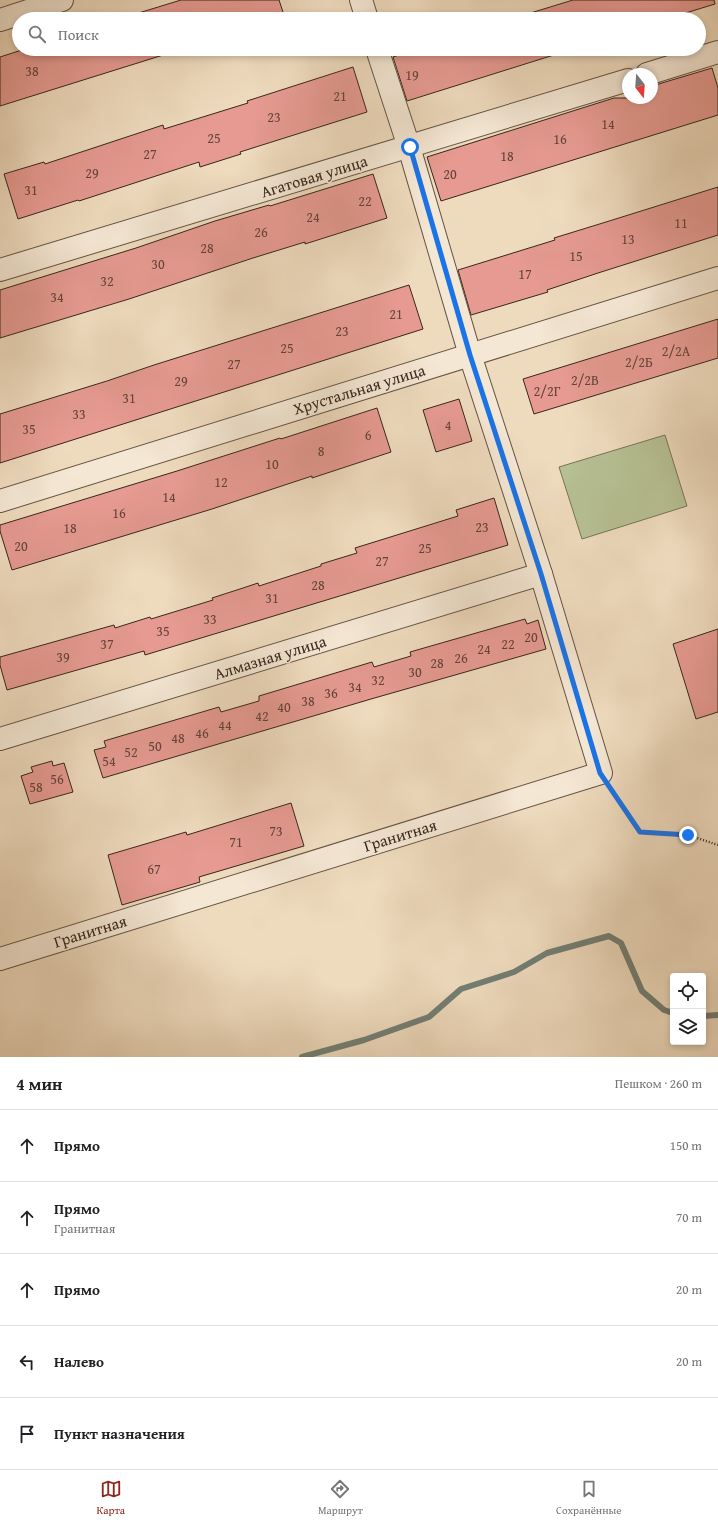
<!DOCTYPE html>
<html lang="ru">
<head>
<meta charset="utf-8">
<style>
	body { margin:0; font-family:"Gentium Book Plus",serif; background:#f2f2f2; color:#202124 }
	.controls { position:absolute; right:12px; bottom:12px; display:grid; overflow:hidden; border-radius:4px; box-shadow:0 2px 6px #0003 }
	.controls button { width:36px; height:36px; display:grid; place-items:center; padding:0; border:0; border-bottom:1px solid #e0e0e0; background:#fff; color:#202124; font:20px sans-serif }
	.compass { position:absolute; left:622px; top:68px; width:36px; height:36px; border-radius:50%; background:#fff; box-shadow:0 2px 6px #0003; rotate:163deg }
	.stop { position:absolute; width:12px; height:12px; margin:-9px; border:3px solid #1a73e8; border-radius:50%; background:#fff }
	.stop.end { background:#1a73e8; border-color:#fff; box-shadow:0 1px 4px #0008 }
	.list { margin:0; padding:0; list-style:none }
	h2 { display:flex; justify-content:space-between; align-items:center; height:52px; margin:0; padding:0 16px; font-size:17px }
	h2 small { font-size:13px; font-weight:400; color:#757577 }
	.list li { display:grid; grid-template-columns:26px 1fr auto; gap:12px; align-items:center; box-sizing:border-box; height:72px; padding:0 16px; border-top:1px solid #e0e0e0 }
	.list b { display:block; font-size:15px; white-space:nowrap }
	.list p { margin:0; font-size:13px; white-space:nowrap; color:#757577 }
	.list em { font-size:13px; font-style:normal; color:#757577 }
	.icon { flex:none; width:22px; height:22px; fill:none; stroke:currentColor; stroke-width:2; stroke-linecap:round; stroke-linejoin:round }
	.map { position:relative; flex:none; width:718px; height:1057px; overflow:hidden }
	.search { position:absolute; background:#fff; box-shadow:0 2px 6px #0003; left:12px; right:12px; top:12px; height:44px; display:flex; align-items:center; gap:10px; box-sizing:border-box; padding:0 14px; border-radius:22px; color:#757577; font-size:15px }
	.sheet { height:412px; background:#fff }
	nav { display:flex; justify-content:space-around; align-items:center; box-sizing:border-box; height:56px; border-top:1px solid #e0e0e0; background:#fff; font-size:11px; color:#757577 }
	nav a { display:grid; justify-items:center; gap:2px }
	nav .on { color:#8f2418 }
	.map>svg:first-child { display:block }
	.green { fill:#b6c093; stroke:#767358 }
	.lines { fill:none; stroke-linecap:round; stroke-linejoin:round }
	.stream { stroke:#727f75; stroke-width:6 }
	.building { fill:#e69a91; stroke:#37261d }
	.minor-casing { stroke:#655345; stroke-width:24 }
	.path { stroke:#37261d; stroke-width:2.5; stroke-dasharray:1 2; stroke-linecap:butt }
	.minor { stroke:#f4e7d4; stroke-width:22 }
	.route { stroke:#1a73e8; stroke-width:5 }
	.labels { text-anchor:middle; stroke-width:3; stroke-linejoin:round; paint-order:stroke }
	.number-label { font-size:14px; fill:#63433a }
	.street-label { font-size:16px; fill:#37261d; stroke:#f4e7d4 }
</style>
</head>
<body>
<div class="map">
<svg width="718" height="1057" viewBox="0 0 718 1057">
	<rect width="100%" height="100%" fill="#eedabd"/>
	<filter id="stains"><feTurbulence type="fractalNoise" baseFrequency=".005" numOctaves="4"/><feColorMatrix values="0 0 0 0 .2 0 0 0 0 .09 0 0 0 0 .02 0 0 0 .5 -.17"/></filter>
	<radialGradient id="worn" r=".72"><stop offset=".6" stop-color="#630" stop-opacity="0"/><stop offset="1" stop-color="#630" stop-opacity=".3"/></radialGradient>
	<path class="green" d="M665 435 687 506 582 539 559 467Z"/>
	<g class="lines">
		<g class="stream">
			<path d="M703 1016 718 1015"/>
			<path d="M302 1057 364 1040 429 1017 461 989 514 972 547 953 609 936 621 943 642 991 664 1010 673 1013"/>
		</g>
	</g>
	<g class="building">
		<path d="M181 0H279L284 15 270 19H119Z"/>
		<path d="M573 0H714L715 4 666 19H511Z"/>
		<path d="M25 49H176V51L0 106V57Z"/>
		<path d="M416 49H573L407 101 393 57Z"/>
		<path d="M353 67 367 112 240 152 241 154 200 167 199 162 79 201 78 200 18 219 4 174 44 162 45 164 163 125 164 129 248 103 247 101Z"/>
		<path d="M712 68 718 88V115L441 201 427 157 614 98H652V86Z"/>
		<path d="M373 174 387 218 305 244V242L253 258 129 299 0 338V290L136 248 215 221 269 205 270 206Z"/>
		<path d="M718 187V235L598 273 547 290 548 292 471 315 458 270 555 240 554 238 606 222Z"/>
		<path d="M409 285 423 329 0 463V414L107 381 154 365Z"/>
		<path d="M718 319V358L534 414 523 379Z"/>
		<path d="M459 399 472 441 436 452 423 410Z"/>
		<path d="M377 408 391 452 312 478V476L212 509 12 570 0 531V525L177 471 280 438 281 439Z"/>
		<path d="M494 498 508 545 145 655 144 651 7 690 0 665V657L114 625 115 628 150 617 151 619 213 600 212 598 243 588 258 583 259 586 321 566V564L357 553 355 548 458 516 456 510Z"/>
		<path d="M525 619 527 624 538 620 546 649 371 699 103 778 94 750 106 747 104 741 219 707 221 712 259 701V696L372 662 374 667 411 656 410 652Z"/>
		<path d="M718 629V712L696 719 673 644Z"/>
		<path d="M52 761 53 766 64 763 73 792 30 804 21 776 33 772 31 767Z"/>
		<path d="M291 803 304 846 199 877 200 882 122 905 108 855 186 832 187 835Z"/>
	</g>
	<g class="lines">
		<g class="minor-casing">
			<g id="minor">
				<path d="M361 0 367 19"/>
				<path d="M0 20 62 0"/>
				<path d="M647 74 718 52"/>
				<path d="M0 270 628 80"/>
				<path d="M0 501 718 278"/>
				<path d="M0 739 541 574"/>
				<path d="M0 959 601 773 541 574 470 355 409 147 377 49"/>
			</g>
		</g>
		<path class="path" d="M612 791 639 832 688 835 718 845"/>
		<use href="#minor" class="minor"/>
	</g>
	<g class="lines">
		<path class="route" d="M410 147 470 355 541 574 600 773 640 832 688 835"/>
	</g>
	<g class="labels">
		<g class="number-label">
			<text x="32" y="76">38</text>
			<text x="412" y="80">19</text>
			<text x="340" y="101">21</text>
			<text x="274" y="122">23</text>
			<text x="608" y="129">14</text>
			<text x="214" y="143">25</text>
			<text x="560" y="144">16</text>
			<text x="150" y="159">27</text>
			<text x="507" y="161">18</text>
			<text x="92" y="178">29</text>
			<text x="450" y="179">20</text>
			<text x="31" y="195">31</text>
			<text x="365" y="206">22</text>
			<text x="313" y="222">24</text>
			<text x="681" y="228">11</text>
			<text x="261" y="237">26</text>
			<text x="628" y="244">13</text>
			<text x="207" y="253">28</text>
			<text x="576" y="261">15</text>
			<text x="158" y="269">30</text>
			<text x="525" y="279">17</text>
			<text x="107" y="286">32</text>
			<text x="57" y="302">34</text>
			<text x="396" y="319">21</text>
			<text x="342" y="336">23</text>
			<text x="287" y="353">25</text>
			<text x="676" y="356">2/2А</text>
			<text x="639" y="367">2/2Б</text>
			<text x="234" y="369">27</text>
			<text x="585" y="385">2/2В</text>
			<text x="181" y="386">29</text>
			<text x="547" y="396">2/2Г</text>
			<text x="129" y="403">31</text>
			<text x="79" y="419">33</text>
			<text x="448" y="430">4</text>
			<text x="29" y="434">35</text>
			<text x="368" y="440">6</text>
			<text x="321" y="456">8</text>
			<text x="272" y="469">10</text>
			<text x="221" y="487">12</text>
			<text x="169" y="502">14</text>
			<text x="119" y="518">16</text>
			<text x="482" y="532">23</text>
			<text x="70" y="533">18</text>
			<text x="21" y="551">20</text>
			<text x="425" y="553">25</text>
			<text x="382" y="566">27</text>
			<text x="318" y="590">28</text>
			<text x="272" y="603">31</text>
			<text x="210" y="624">33</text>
			<text x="163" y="636">35</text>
			<text x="531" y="642">20</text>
			<text x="107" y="649">37</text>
			<text x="508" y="649">22</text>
			<text x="484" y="654">24</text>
			<text x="63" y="662">39</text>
			<text x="461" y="663">26</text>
			<text x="437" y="668">28</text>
			<text x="415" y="677">30</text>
			<text x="378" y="685">32</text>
			<text x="355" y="692">34</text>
			<text x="331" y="698">36</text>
			<text x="308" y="706">38</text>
			<text x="284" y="712">40</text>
			<text x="262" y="721">42</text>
			<text x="225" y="730">44</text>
			<text x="202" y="738">46</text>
			<text x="178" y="743">48</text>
			<text x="155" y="751">50</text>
			<text x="131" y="757">52</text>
			<text x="109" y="766">54</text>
			<text x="57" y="784">56</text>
			<text x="36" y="792">58</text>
			<text x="276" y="836">73</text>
			<text x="236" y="847">71</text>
			<text x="154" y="874">67</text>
		</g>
		<g class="street-label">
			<text transform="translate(314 176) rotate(-17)" y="6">Агатовая улица</text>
			<text transform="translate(359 389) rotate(-17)" y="6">Хрустальная улица</text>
			<text transform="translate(270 657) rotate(-17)" y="6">Алмазная улица</text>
			<text transform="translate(400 835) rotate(-17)" y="6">Гранитная</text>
			<text transform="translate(90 931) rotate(-17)" y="6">Гранитная</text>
		</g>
	</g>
	<rect width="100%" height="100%" filter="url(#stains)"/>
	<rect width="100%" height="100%" fill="url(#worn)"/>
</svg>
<div class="controls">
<button><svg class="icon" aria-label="locate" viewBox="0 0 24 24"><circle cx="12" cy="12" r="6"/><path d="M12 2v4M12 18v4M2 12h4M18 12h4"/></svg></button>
<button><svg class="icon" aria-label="layers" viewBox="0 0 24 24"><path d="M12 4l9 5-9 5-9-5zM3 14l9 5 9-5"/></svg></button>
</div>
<svg class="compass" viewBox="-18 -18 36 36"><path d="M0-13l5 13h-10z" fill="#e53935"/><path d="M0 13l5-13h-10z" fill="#757577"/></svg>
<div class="stop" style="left:410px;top:147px"></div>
<div class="stop end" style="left:688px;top:835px"></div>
<div class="search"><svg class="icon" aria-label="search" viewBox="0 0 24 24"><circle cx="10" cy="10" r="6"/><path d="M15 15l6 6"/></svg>Поиск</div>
</div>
<section class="sheet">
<h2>4 мин<small>Пешком · 260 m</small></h2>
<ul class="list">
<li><svg class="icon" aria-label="ahead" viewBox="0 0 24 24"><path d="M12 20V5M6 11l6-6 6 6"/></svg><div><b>Прямо</b></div><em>150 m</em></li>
<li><svg class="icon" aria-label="ahead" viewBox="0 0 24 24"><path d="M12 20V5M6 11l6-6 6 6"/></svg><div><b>Прямо</b><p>Гранитная</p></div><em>70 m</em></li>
<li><svg class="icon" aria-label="ahead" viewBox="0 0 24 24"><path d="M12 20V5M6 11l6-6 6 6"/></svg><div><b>Прямо</b></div><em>20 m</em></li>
<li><svg class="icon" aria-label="left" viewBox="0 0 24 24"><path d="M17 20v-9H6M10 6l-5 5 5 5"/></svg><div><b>Налево</b></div><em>20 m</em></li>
<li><svg class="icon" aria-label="arrive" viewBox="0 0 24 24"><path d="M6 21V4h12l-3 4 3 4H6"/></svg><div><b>Пункт назначения</b></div></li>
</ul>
</section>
<nav>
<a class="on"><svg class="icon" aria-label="map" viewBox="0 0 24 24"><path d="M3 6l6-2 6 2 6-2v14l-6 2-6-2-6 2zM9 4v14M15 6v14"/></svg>Карта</a>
<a><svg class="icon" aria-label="directions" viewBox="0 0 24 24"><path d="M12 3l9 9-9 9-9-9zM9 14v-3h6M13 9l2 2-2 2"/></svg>Маршрут</a>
<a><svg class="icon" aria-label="saved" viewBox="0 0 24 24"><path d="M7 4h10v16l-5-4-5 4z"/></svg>Сохранённые</a>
</nav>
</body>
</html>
